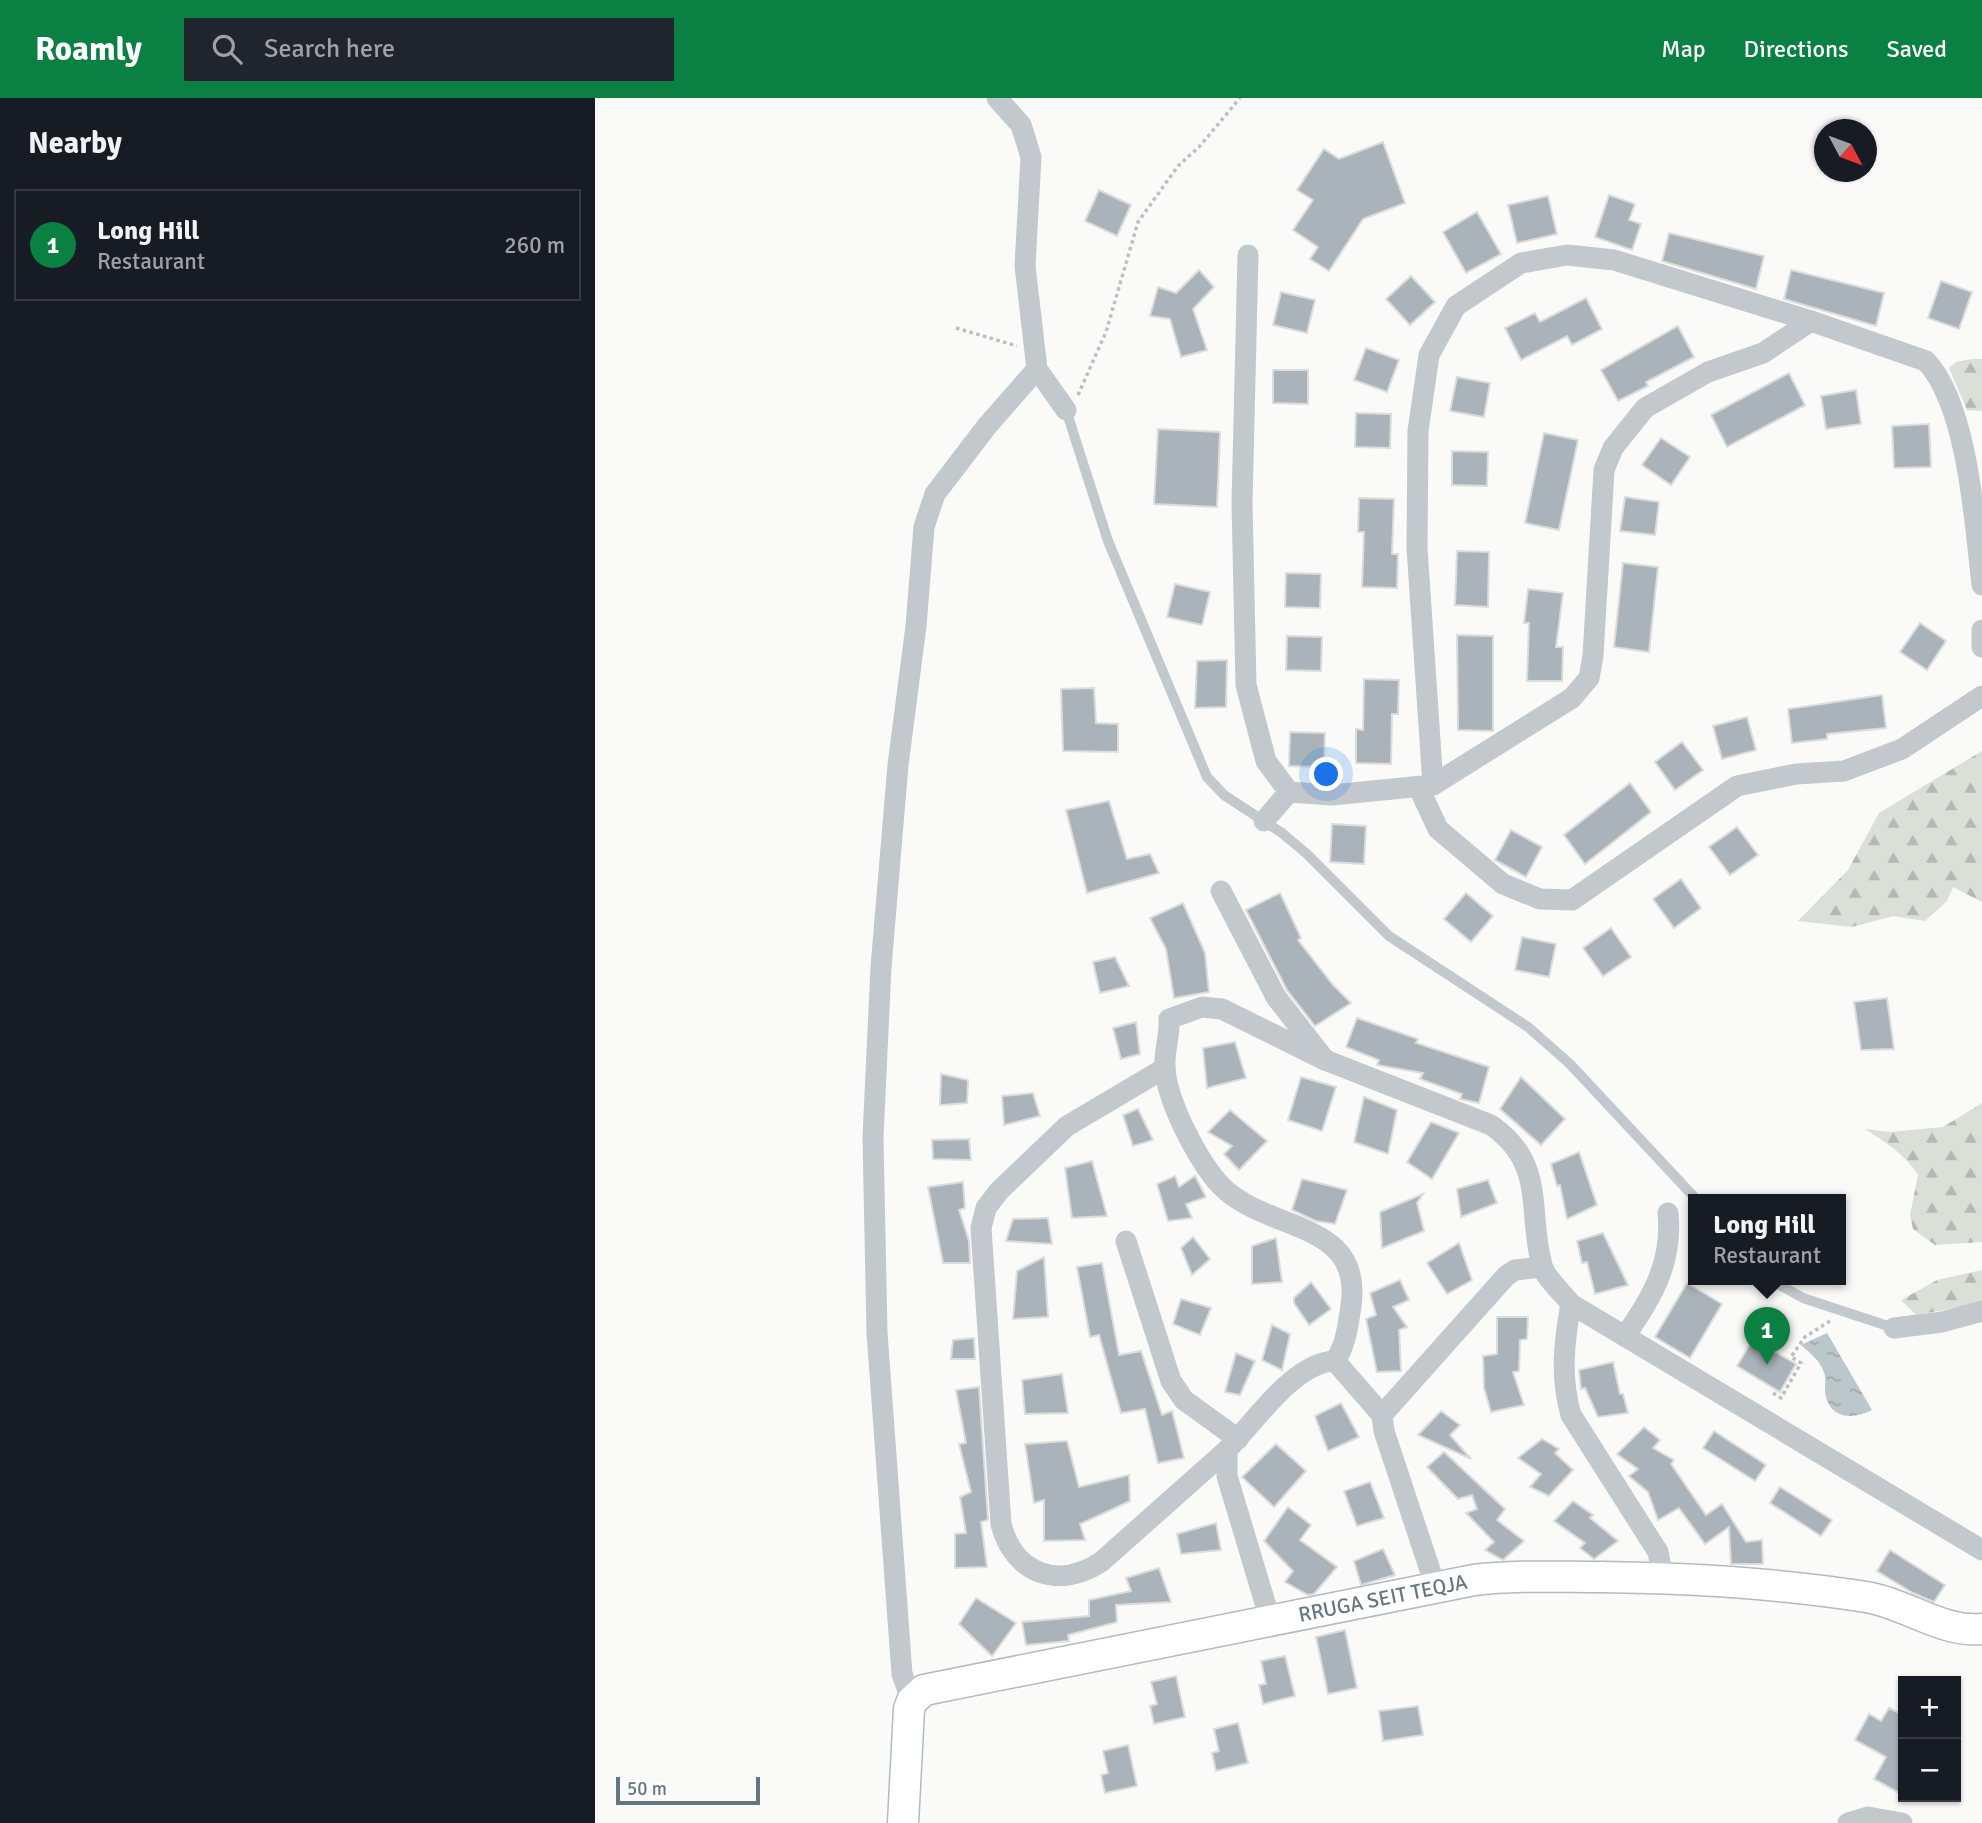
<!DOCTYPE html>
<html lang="en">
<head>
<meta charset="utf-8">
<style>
	body { margin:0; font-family:Signika,sans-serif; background:#20242c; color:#f1f3f6 }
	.controls { position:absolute; right:21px; bottom:21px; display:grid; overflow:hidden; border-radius:0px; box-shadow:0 2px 5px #0004 }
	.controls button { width:63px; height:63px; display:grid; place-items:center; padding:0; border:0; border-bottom:2px solid #363941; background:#171b24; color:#f1f3f6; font:35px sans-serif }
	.compass { position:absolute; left:1219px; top:21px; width:63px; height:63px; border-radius:50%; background:#171b24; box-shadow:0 2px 5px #0004; rotate:131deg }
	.scale { position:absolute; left:21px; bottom:18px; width:144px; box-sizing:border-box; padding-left:7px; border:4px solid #657683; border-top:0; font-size:19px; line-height:24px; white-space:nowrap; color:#657683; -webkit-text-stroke:5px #fff; paint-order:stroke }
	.you { position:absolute; left:732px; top:677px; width:24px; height:24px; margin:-18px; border:5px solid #fff; border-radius:50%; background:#1a73e8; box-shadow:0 0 0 10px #1a73e833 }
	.badge { display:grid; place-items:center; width:46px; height:46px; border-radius:50%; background:#0b8043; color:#fff; font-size:23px; font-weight:700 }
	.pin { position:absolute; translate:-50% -58px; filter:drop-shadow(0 2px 4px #0008) }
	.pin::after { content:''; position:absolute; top:37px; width:24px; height:21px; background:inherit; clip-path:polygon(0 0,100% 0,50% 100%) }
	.popup { position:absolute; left:1093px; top:1096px; width:158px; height:91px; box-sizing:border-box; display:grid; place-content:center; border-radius:0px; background:#171b24; filter:drop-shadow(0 2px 5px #0005); font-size:23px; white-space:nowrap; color:#9ea1a6 }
	.popup b { font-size:26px; color:#f1f3f6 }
	.popup::after { content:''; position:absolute; left:50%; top:100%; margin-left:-14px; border:14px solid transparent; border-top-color:#171b24 }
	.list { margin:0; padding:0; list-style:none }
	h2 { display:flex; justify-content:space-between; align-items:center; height:91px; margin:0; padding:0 28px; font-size:30px }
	h2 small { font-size:23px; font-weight:400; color:#9ea1a6 }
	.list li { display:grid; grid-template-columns:46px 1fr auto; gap:21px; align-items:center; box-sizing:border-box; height:112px; margin:0 14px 14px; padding:0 14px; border:2px solid #363941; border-radius:0px }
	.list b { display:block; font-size:26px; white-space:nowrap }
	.list p { margin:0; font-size:23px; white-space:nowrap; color:#9ea1a6 }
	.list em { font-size:23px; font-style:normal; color:#9ea1a6 }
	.icon { flex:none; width:38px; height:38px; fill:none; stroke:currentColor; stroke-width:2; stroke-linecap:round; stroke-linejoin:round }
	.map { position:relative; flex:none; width:1387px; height:1725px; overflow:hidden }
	header { display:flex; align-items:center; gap:42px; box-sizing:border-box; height:98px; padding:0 35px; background:#0b8043; color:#fff }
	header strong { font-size:33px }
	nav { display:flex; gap:38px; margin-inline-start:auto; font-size:24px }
	.search { width:490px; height:63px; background:#20242c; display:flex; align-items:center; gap:18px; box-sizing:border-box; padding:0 24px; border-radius:0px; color:#9ea1a6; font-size:26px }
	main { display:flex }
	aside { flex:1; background:#171b24 }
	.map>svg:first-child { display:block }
	.forest { fill:url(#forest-firs) }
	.water { fill:url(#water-ripples) }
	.building { fill:#aab3b9; stroke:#dcdcda; stroke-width:2 }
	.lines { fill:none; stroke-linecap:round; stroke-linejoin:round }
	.secondary-casing { stroke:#b3babf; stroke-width:33 }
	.path { stroke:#bbbfc2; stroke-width:3.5; stroke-dasharray:3.5 3.5; stroke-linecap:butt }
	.service { stroke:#c3c8cc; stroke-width:10 }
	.minor { stroke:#c3c8cc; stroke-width:21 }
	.secondary { stroke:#fff; stroke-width:30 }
	.labels { text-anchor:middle; stroke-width:7; stroke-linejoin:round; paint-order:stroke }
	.street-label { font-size:21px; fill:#657683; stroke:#fff }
</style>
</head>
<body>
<header>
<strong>Roamly</strong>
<div class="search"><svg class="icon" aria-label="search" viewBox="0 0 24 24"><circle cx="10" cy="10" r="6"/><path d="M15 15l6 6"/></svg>Search here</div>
<nav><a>Map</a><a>Directions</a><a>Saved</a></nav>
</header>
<main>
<aside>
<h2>Nearby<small></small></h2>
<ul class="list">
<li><span class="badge">1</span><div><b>Long Hill</b><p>Restaurant</p></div><em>260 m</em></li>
</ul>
</aside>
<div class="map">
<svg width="1387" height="1725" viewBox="0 0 1387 1725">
	<defs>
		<pattern id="forest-firs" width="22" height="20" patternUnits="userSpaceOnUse" patternTransform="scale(1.75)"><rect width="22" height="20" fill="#dadfd7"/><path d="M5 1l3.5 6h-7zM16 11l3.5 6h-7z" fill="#b4b9b4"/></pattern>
		<pattern id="water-ripples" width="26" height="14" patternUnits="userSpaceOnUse" patternTransform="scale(1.75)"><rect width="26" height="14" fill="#bbc7cb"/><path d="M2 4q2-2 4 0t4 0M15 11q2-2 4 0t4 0" fill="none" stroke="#9ca6aa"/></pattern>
	</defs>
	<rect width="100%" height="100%" fill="#fafaf8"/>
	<g class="forest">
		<path d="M1377 261H1387V313L1372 312 1354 270 1361 264Z"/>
		<path d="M1387 653V804L1358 789 1352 803 1330 823 1298 818 1257 829 1203 823 1253 772 1284 715Z"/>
		<path d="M1387 1005V1144L1340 1147 1318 1131 1315 1117 1323 1077C1310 1056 1290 1044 1270 1031L1295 1034 1348 1029Z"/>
		<path d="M1387 1172V1205L1321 1217 1306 1202 1342 1182Z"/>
	</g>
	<path class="water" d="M1232 1235 1277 1312C1260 1321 1237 1322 1231 1299 1228 1290 1233 1281 1228 1272 1224 1262 1214 1254 1206 1247Z"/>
	<g class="building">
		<path d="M788 44 810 105 768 121 734 173 715 161 723 149 698 132 718 102 702 92 729 51 744 61Z"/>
		<path d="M504 92 536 107 522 138 490 123Z"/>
		<path d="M1014 97 1040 106 1034 122 1046 126 1037 152 1000 139Z"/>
		<path d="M953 98 962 136 922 145 913 107Z"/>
		<path d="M882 114 906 156 871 175 848 134Z"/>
		<path d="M1074 135 1169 158 1161 191 1067 163Z"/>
		<path d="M604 172 619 189 598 211 612 252 586 259 575 221 555 218 563 189 581 195Z"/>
		<path d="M1196 172 1289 195 1281 228 1189 201Z"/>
		<path d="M816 178 840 204 815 227 791 201Z"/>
		<path d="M1346 183 1377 194 1364 231 1333 220Z"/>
		<path d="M686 194 720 202 712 235 678 227Z"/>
		<path d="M991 200 1007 231 977 247 972 238 926 262 910 230 940 215 945 224Z"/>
		<path d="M1083 228 1099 259 1051 284 1053 288 1023 303 1006 272Z"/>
		<path d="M771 250 804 262 792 294 759 282Z"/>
		<path d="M678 272H713V306L678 305Z"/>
		<path d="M1194 275 1210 307 1132 349 1116 317Z"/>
		<path d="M862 279 895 285 889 319 855 313Z"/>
		<path d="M1261 292 1266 326 1231 331 1226 298Z"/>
		<path d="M761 315 796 316 795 350 760 349Z"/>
		<path d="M1334 326 1336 369 1299 370 1297 328Z"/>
		<path d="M563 331 625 334 622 409 559 406Z"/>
		<path d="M949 335 983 342 964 432 930 425Z"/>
		<path d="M1066 340 1095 359 1076 387 1047 367Z"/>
		<path d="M857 353 893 354 892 388 857 387Z"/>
		<path d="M1030 399 1064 404 1060 437 1025 433Z"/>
		<path d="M764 400 799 401 797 456H803L802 490 767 489 769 434H763Z"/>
		<path d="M862 453 894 454 893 509 860 507Z"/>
		<path d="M1028 465 1063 469 1054 554 1019 549Z"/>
		<path d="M691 475 726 476 725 510 690 509Z"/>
		<path d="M580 486 615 494 607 527 572 519Z"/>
		<path d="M933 491 968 495 961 549H968L967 583H932L934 525H929Z"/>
		<path d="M1325 525 1351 543 1332 572 1305 554Z"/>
		<path d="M862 537 898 538V633L863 632Z"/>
		<path d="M692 538 727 539 726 573 691 572Z"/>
		<path d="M632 562 631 609 600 610 602 563Z"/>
		<path d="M769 581 804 582 803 616H797L796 666 761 665V631L768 632Z"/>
		<path d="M499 590 501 625 523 626V654L468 653 466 591Z"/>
		<path d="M1287 597 1291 630 1232 636V641L1197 645 1193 611Z"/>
		<path d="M1152 619 1161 652 1127 661 1118 628Z"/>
		<path d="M695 634 730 635 729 669 694 668Z"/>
		<path d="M1087 644 1108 672 1080 692 1060 664Z"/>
		<path d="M1035 685 1056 714 990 766 969 737Z"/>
		<path d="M514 703 532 761 555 756 564 775 492 795 471 712Z"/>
		<path d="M737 726 771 728 769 766 735 764Z"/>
		<path d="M1142 729 1163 757 1135 777 1114 749Z"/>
		<path d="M916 732 947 749 931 779 900 762Z"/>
		<path d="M1086 781 1106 810 1079 830 1058 801Z"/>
		<path d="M685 795 706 840 703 842 738 887 756 905 720 928 692 892 651 812Z"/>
		<path d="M871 795 898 818 876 844 849 821Z"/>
		<path d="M588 805 610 855 614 894 579 900 571 851 555 820Z"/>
		<path d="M1016 830 1036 859 1008 878 988 850Z"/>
		<path d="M927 839 961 846 954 879 920 872Z"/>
		<path d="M520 859 534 888 505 895 498 864Z"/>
		<path d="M1292 900 1299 951 1266 952 1259 904Z"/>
		<path d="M762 920 823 941 821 945 894 969 884 1005 865 1001 867 996 825 981 828 975 782 967 784 962 751 949Z"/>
		<path d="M541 924 545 956 526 961 518 930Z"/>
		<path d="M640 944 651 980 612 990 608 950Z"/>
		<path d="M346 976 373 982 372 1005 345 1007Z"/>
		<path d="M706 979 741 989 727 1033 693 1022Z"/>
		<path d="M926 979 970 1021 946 1047 905 1011Z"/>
		<path d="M438 995 445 1018 409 1027 407 998Z"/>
		<path d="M769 999 802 1012 793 1056 759 1044Z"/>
		<path d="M543 1011 558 1042 538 1048 528 1017Z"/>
		<path d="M635 1012 672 1043 644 1072 629 1056 637 1048 613 1034Z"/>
		<path d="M836 1024 864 1035 837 1081 812 1064Z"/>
		<path d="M374 1041 376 1062 338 1061 337 1042Z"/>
		<path d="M984 1054 1002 1107 972 1121 965 1087 962 1088 956 1066Z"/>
		<path d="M497 1063 512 1118 477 1120 470 1070Z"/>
		<path d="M580 1078 584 1089 600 1078 611 1099 591 1106 597 1120 573 1123 562 1086Z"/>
		<path d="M707 1081 752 1092 740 1126 721 1123 697 1112Z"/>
		<path d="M893 1082 902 1105 866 1119 862 1091Z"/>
		<path d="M368 1084 370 1110 364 1112 374 1143 375 1165H348L333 1089Z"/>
		<path d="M828 1096 822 1105 829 1133 787 1150 785 1114Z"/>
		<path d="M453 1120 457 1146 411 1143 418 1121Z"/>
		<path d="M1008 1135 1033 1187 1000 1196 992 1164 987 1165 982 1143Z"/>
		<path d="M598 1139 615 1161 597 1177 586 1150Z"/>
		<path d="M681 1140 687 1184 657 1186V1148Z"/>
		<path d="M864 1145 877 1182 852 1196 832 1165Z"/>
		<path d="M449 1159 453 1219 418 1221 422 1173Z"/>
		<path d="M507 1165 524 1257 546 1253 567 1317 577 1313 589 1360 563 1365 550 1311 526 1315 504 1237 495 1239 482 1169Z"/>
		<path d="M805 1182 814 1202 798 1209 812 1229 804 1232 806 1273 782 1274 771 1221 781 1217 775 1195Z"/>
		<path d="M716 1184 736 1211 714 1227 699 1205V1200Z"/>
		<path d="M1092 1185 1127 1206 1095 1260 1060 1239Z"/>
		<path d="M586 1201 616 1210 605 1237 578 1226Z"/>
		<path d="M902 1219H933L932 1241 925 1242 924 1273 918 1274 929 1307 896 1314 889 1290 888 1258 902 1256Z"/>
		<path d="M677 1227 695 1236 687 1272 667 1262Z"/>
		<path d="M379 1240 380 1261H356L358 1242Z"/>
		<path d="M1158 1241 1201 1266 1185 1294 1142 1268Z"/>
		<path d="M641 1255 660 1263 645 1297 630 1294Z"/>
		<path d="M1018 1264 1025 1296H1028L1033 1315 1003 1319 990 1290 986 1291 984 1272Z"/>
		<path d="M467 1276 473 1315 430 1316 427 1282Z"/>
		<path d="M384 1289 393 1422 386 1424 392 1469 360 1470V1436L371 1435 365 1399 376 1394 364 1346 371 1345 361 1292Z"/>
		<path d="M746 1305 764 1339 733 1353 720 1318Z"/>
		<path d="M846 1313 865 1327 855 1337 876 1361 823 1337Z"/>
		<path d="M1049 1329 1065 1342 1058 1350 1079 1362 1076 1366 1111 1417 1127 1406 1151 1444 1167 1442 1168 1466H1136L1134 1429 1110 1446 1084 1410 1063 1422 1053 1394 1034 1378 1043 1371 1022 1356Z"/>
		<path d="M1119 1333 1171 1367 1160 1383 1108 1350Z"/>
		<path d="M947 1341 964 1351 960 1355 978 1372 954 1398 935 1389 946 1376 923 1360Z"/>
		<path d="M472 1343 484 1389 534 1377 535 1403 485 1426 490 1442 449 1443V1402L439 1405 430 1346Z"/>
		<path d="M681 1346 711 1373 679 1409 647 1379Z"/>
		<path d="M849 1354 910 1411 902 1422 929 1443 908 1462 890 1452 899 1444 871 1415 882 1411 877 1397 863 1401 832 1369Z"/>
		<path d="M775 1384 789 1420 762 1428 749 1393Z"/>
		<path d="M1185 1389 1237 1422 1226 1438 1175 1405Z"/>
		<path d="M978 1403 998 1417 995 1420 1023 1443 999 1461 985 1450 990 1445 959 1423Z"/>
		<path d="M693 1409 716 1427 705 1442 742 1469 719 1496 713 1497 690 1484 698 1473 669 1443Z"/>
		<path d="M621 1425 626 1452 586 1456 582 1436Z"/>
		<path d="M788 1451 800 1477 766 1487 759 1463Z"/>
		<path d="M1295 1452 1350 1487 1339 1504 1318 1495 1282 1473Z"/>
		<path d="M564 1470 576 1504 521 1507 522 1524 473 1537 474 1543 431 1547 427 1524 494 1518V1502L536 1493 531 1480Z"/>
		<path d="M381 1500 421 1525 397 1558 364 1526Z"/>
		<path d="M750 1532 762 1590 733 1596 721 1539Z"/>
		<path d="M690 1558 700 1598 668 1606 664 1587 671 1586 666 1563Z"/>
		<path d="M581 1578 590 1619 559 1626 555 1608 562 1606 556 1584Z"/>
		<path d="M823 1608 828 1637 788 1643 784 1613Z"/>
		<path d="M1294 1610 1308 1617V1697L1279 1681 1291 1659 1260 1642 1274 1616 1286 1623Z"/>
		<path d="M643 1625 653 1665 621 1673 617 1655 624 1653 619 1631Z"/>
		<path d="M533 1647 542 1688 510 1695 506 1677 513 1675 508 1653Z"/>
	</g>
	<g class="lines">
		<g class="secondary-casing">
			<g id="secondary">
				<path id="s1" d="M308 1725 314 1611 317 1603 329 1592 879 1482C921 1477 963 1479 1006 1479 1095 1480 1182 1485 1271 1499 1310 1505 1347 1535 1387 1531"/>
			</g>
		</g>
		<g class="path">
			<path d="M361 230 422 248"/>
			<path d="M483 297 511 234 543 124 583 68 604 49 645 0"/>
			<path d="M1178 1295 1186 1300 1206 1265 1196 1259 1210 1239 1235 1223"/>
		</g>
		<g class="service">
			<path d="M471 312 513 443 612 679 629 697 687 735 712 756 794 838 933 929 975 966 1101 1101"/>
			<path d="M1174 1181 1208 1200 1299 1230"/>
		</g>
		<g class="minor">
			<path d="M402 0 426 27 436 59 430 168 442 271 471 312"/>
			<path d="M653 157 647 405 651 587 671 663 694 694"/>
			<path d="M1216 223 1331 263C1373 308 1380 426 1387 487"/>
			<path d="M1387 532V549"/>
			<path d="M824 690 843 731 908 786 945 801 977 802 1142 688 1201 676 1249 673 1307 651 1387 598"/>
			<path d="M669 723 694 694 737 697 838 687 977 600 994 580 998 558 1009 372 1018 350 1050 310 1113 274 1168 255 1216 223 1019 162 972 157 926 165 861 208 834 257 823 333 822 450 838 687"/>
			<path d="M626 793 681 899 730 962"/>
			<path d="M570 970 472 1028 404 1093 391 1110 386 1130 406 1426C419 1476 463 1492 506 1464L632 1352"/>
			<path d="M531 1143 576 1283 589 1302 643 1341"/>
			<path d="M976 1206C969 1244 965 1279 976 1317L1063 1454 1068 1480"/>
			<path d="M1299 1230 1347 1224 1387 1213"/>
			<path d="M1030 1238C1057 1200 1078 1164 1073 1115"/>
			<path d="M787 1317 740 1263C751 1247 753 1227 756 1208 769 1117 664 1137 620 1081 600 1056 571 1001 570 969 569 953 575 938 574 921L607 909 627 911 730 962 896 1027C952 1066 932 1113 947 1167 950 1180 968 1195 976 1206L1387 1452"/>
			<path d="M841 1490 789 1333 787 1317 911 1178 920 1172 947 1169"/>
			<path d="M671 1508 632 1378V1352C660 1324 699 1264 740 1263"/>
			<path d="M317 1603 307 1576 282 1235 278 1039 286 869 303 667 321 528 329 429 340 396 392 328 442 271"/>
			<path d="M1253 1725 1273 1719 1307 1725"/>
		</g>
		<use href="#secondary" class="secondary"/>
	</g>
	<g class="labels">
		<g class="street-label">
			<text dy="7" stroke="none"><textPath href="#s1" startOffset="607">RRUGA SEIT TEQJA</textPath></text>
		</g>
	</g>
</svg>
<div class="controls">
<button>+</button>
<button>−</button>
</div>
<svg class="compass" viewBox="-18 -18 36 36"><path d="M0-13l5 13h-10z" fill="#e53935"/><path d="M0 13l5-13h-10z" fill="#9ea1a6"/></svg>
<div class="scale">50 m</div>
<div class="you"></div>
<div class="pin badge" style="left:1172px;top:1267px">1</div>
<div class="popup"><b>Long Hill</b>Restaurant</div>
</div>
</main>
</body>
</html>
